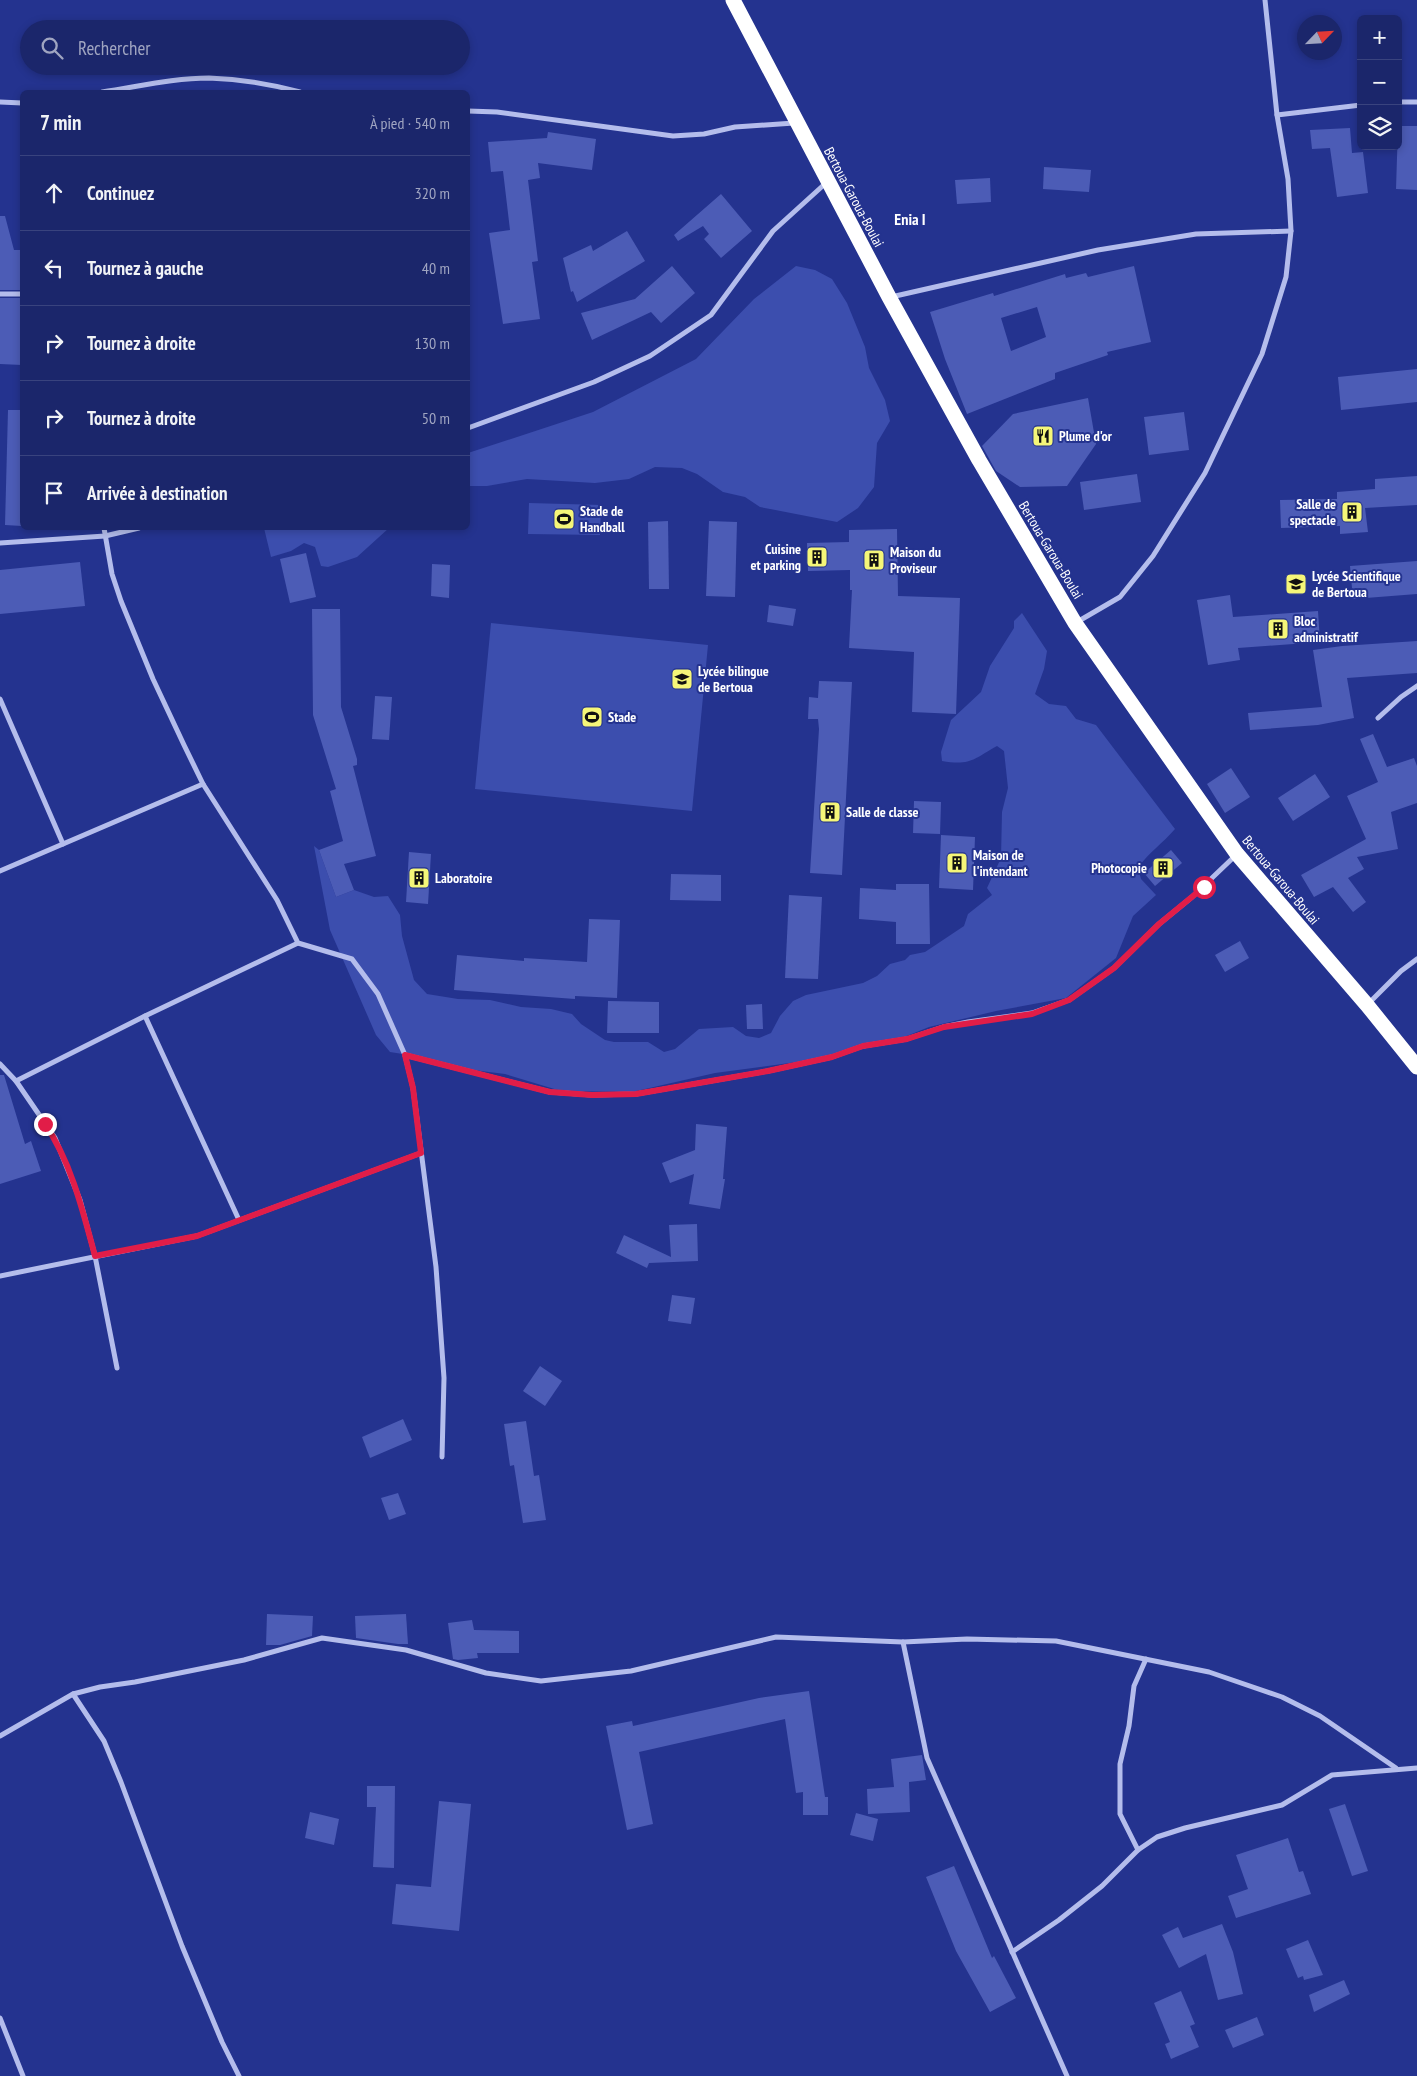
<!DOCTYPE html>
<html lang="fr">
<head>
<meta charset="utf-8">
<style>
	body { margin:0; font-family:"PT Sans Narrow",sans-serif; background:#283273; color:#f1f3f6 }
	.controls { position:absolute; right:15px; top:15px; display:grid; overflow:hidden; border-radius:8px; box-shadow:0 2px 8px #0003 }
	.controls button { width:45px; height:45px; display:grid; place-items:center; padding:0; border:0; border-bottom:1px solid #39437e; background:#1b266b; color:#f1f3f6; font:25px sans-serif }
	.compass { position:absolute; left:1297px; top:15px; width:45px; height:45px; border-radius:50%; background:#1b266b; box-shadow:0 2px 8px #0003; rotate:65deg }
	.stop { position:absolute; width:15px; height:15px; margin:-11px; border:4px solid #e11d48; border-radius:50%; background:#fff }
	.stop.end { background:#e11d48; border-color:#fff; box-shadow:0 1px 5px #0008 }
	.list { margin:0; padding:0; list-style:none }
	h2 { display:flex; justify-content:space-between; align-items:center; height:65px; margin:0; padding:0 20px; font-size:21px }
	h2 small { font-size:16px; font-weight:400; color:#a0a5c1 }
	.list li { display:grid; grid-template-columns:32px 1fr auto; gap:15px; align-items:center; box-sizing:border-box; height:75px; padding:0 20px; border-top:1px solid #39437e }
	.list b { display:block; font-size:19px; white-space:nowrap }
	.list em { font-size:16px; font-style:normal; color:#a0a5c1 }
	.icon { flex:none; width:28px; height:28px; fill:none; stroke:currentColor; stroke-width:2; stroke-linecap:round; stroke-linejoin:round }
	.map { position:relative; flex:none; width:1417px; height:2076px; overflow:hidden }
	.search { position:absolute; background:#1b266b; box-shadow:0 2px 8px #0003; left:20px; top:20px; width:450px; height:55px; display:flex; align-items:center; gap:12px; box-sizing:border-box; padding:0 18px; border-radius:28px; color:#a0a5c1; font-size:19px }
	.panel { position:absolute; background:#1b266b; box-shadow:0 2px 8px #0003; left:20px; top:90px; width:450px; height:440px; border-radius:8px }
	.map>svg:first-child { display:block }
	.green { fill:#3c4eae }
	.building { fill:#4c5cb6; fill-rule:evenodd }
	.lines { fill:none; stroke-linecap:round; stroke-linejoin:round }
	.street { stroke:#b4bdec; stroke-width:5 }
	.highway { stroke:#fff; stroke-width:15 }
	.route { stroke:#e11d48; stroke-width:6 }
	.labels { text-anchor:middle; stroke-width:4; stroke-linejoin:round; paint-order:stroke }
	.street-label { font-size:14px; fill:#fff; stroke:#24338f }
	.poi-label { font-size:14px; font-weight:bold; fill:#fff; stroke:#24338f; text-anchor:start }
	.quarter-label { font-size:16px; font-weight:bold; fill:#fff; stroke:#24338f }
</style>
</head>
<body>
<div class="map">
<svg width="1417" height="2076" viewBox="0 0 1417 2076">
	<rect width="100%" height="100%" fill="#24338f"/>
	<g class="green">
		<path d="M796 266 815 270 832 279 847 303 865 347 869 368 885 400 890 421 877 443 874 487 858 508 837 522 760 507 745 497 723 492 697 474 682 468 655 467 629 479 595 483 527 479 487 486H468V453L593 412 696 359 754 299Z"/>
		<path d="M529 503 601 505 600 535 528 534Z"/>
		<path d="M264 528H389L357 557 328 567 321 566 315 547 304 543 291 551 271 557Z"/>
		<path d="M1022 613 1047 651 1044 669 1035 694 1049 704 1066 706 1076 719 1096 725 1175 829C1163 843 1148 853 1138 868L1141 879 1156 895 1133 916 1116 958 1066 998 996 1011 929 1027 887 1044 804 1061 715 1073 632 1092 561 1091 505 1074 449 1067 428 1058 390 1052 376 1035 330 930 314 846 319 850 336 897 354 890 374 897 388 896 400 915 402 936 414 980 427 994 458 999 490 1000 521 1007 551 1009 572 1014 581 1024 605 1040 614 1042H648L664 1052 675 1049 699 1029 733 1027 746 1036 759 1038 771 1033 780 1016 793 1001 806 995 863 983 877 976 890 964 905 960 910 955 925 952 964 926 968 914 992 895 987 888 1001 858 1002 812 1008 788 1004 751 997 746C974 759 970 766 942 761L941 752 951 720 981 692 990 666 1014 628V621Z"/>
		<path d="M491 623 708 645 692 811 475 789Z"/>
	</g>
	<g class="building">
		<path d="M1398 126H1417V190L1396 189Z"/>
		<path d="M1350 128 1352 153 1363 152 1368 193 1337 197 1330 148 1312 149 1310 130Z"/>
		<path d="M548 132 596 139 592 170 538 163 540 178 528 180 538 261 532 262 540 319 503 324 489 233 510 230 503 171 491 172 488 142 547 138Z"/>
		<path d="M1044 167 1091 170 1089 192 1043 189Z"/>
		<path d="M990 178 991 202 957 204 955 180Z"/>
		<path d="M721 194 752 231 721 258 704 239 709 234 703 226 678 241 674 235Z"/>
		<path d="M0 216H5L14 250H22V290H0Z"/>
		<path d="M627 231 645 261 577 302 573 291 571 292 563 258 591 245 593 251Z"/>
		<path d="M672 266 695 293 661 323 651 312 592 340 581 313 635 299Z"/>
		<path d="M1134 266 1151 342 1107 352 1108 355 1055 373V379L967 414 945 359 930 312 993 293 994 296 1065 274 1066 278 1086 273 1088 277ZM1037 307 1046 337 1011 351 1001 318Z"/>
		<path d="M0 298H22V365L0 364Z"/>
		<path d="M1417 369V402L1341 410 1338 377Z"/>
		<path d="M1088 398 1096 444 1067 486 1020 487 996 471 982 446 1013 414Z"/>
		<path d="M8 410H22V526L5 525Z"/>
		<path d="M1184 412 1189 450 1149 455 1144 417Z"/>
		<path d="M1137 474 1141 502 1084 510 1080 482Z"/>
		<path d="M1417 476V505L1365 508 1368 532 1340 534V526L1281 528 1280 500 1337 499V492L1375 489V479Z"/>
		<path d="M668 521 669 589H649L648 522Z"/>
		<path d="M709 521 737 522 735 597 706 596Z"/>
		<path d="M897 529 898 596 960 598 956 714 912 712 914 652 849 648 852 590H850V570L808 571 807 543 849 542V530Z"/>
		<path d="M306 553 316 597 290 603 280 559Z"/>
		<path d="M1417 561V594L1353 599 1350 566Z"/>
		<path d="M80 562 85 606 0 614V570Z"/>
		<path d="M432 564 450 565 449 598 431 596Z"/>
		<path d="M1230 595 1233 617 1318 611 1320 642 1238 648 1240 660 1208 665 1197 600Z"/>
		<path d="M769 605 796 609 793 626 767 622Z"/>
		<path d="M312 609H340L341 707 357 759V765L353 766 376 856 344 864 354 890 336 897 319 850 343 841 330 791 336 789 313 715Z"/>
		<path d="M1417 641V673L1347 678 1354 718 1318 725 1250 730 1248 713 1322 707 1313 650 1342 646Z"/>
		<path d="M819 681 852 682 842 875 810 873 819 729 818 719H808L809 697 818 698Z"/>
		<path d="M375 696 392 697 389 740 372 739Z"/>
		<path d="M1373 734 1387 767 1414 758 1417 766V803L1391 812 1398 849 1357 857 1364 869 1348 878 1366 902 1353 912 1333 887 1314 897 1301 875 1366 839 1347 796 1378 782 1360 739Z"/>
		<path d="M1231 768 1250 797 1225 813 1207 784Z"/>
		<path d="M1315 774 1330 797 1293 821 1278 798Z"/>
		<path d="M914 801 941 802 940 834 913 833Z"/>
		<path d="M941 835 975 837 973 890 939 888Z"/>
		<path d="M1171 850 1182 863 1155 886 1144 873Z"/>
		<path d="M409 852 431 854 428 904 406 902Z"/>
		<path d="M671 874 721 875V901L670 900Z"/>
		<path d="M896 884H929L930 944H896V922L859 919 860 888 896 890Z"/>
		<path d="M789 895 822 897 818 979 785 978Z"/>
		<path d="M589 919 620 920 617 998 575 996V999L454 990 457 955 524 961V958L587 962Z"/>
		<path d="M1240 941 1249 958 1225 972 1215 955Z"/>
		<path d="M608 1001 659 1002V1033H607Z"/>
		<path d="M762 1004 763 1029H747L746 1005Z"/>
		<path d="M0 1075H4L25 1144 31 1141 41 1171 0 1184Z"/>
		<path d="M696 1124 727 1127 723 1179H725L720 1209 689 1204 694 1174 670 1183 662 1163 695 1150Z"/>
		<path d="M697 1224 698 1261 649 1263 647 1268 616 1253 624 1235 671 1257 669 1225Z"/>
		<path d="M672 1295 695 1298 691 1324 668 1321Z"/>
		<path d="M540 1366 562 1381 545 1406 523 1391Z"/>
		<path d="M403 1419 412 1440 370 1458 362 1437Z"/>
		<path d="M526 1421 534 1476 539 1475 546 1520 523 1523 514 1465 510 1466 504 1424Z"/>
		<path d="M398 1493 406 1514 389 1520 381 1498Z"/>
		<path d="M267 1614 313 1616 312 1636 280 1645H266Z"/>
		<path d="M406 1614 408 1644H398L356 1638 355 1616Z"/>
		<path d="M472 1620 474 1630 519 1631V1653H477L478 1658 458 1660 453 1659 448 1623Z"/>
		<path d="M809 1691 825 1797H828V1815H803V1792L796 1793 785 1719 639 1752 653 1824 627 1830 606 1726 632 1721 633 1726 759 1698Z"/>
		<path d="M922 1755 926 1780 909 1782 910 1812 868 1814 867 1789 894 1787 891 1759Z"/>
		<path d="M367 1786H395L394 1868 373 1867 376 1807H367Z"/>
		<path d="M439 1801 471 1804 459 1931 392 1924 396 1884 431 1887Z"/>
		<path d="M1345 1804 1368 1871 1352 1876 1329 1809Z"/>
		<path d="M310 1812 339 1819 334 1845 305 1838Z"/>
		<path d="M856 1813 878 1819 873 1841 850 1835Z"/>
		<path d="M1288 1838 1299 1872 1303 1871 1311 1894 1236 1918 1228 1896 1248 1889 1236 1855Z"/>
		<path d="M954 1866 992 1958 994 1956 1016 1998 990 2012 956 1951 926 1877Z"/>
		<path d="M1222 1924 1233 1952 1243 1994 1218 2000 1206 1954 1179 1968 1162 1935 1178 1927 1183 1938Z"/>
		<path d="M1308 1940 1323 1975 1304 1980 1303 1976 1298 1978 1286 1949Z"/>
		<path d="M1344 1980 1350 1994 1314 2012 1309 1995Z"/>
		<path d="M1181 1991 1195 2024 1190 2026 1199 2047 1171 2059 1165 2044 1170 2042 1154 2003Z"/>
		<path d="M1257 2017 1264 2035 1233 2048 1225 2030Z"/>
	</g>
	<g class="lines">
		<g class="street">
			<path d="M102 92C137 87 173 78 209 78 239 79 270 84 300 92"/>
			<path d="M0 102 22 103"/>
			<path d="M1398 102H1417"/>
			<path d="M468 111 497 112 673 136 704 134 735 127 794 123"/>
			<path d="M1277 115 1361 105"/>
			<path d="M0 294H22"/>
			<path d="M891 297 1098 250 1196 234 1291 231"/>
			<path d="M468 428 594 382 650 356 711 315 773 231 827 182"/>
			<path d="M104 528 112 574 121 601 153 679 184 745 203 784 277 900 298 943 352 959 378 994 405 1055 413 1088 436 1267 444 1378 442 1457"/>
			<path d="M0 543 105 536 139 528"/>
			<path d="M1077 622 1120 597 1153 556 1205 473 1262 354 1286 277 1291 231 1288 179 1277 115 1265 0"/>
			<path d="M0 699 63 844"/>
			<path d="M1378 718 1401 697 1417 686"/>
			<path d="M0 871 203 784"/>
			<path d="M1369 1003 1401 971 1417 959"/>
			<path d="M145 1016 239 1220"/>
			<path d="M405 1055 550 1092 592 1095 636 1094 768 1071 832 1057 863 1046 907 1039 943 1027 968 1022 1032 1013 1069 1000 1114 968 1159 924 1192 897 1236 855"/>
			<path d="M0 1064 16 1081 55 1138 80 1200 95 1256 117 1368"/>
			<path d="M16 1081 145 1016 298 943"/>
			<path d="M0 1276 197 1236 421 1153"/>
			<path d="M903 1642 927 1758 1067 2076"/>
			<path d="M73 1694 104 1741 121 1782 182 1946 222 2042 239 2076"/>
			<path d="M0 1736 73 1694 100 1687 135 1682 244 1660 322 1638 406 1650 486 1673 541 1681 631 1671 776 1637 903 1642 967 1639 1056 1641 1209 1672 1282 1697 1320 1716 1396 1768"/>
			<path d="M1138 1850 1120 1814V1764L1129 1726 1134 1686 1146 1659"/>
			<path d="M1012 1952 1059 1920 1102 1886 1138 1850 1157 1837 1185 1828 1282 1805 1332 1775 1417 1768"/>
			<path d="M0 2018 23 2076"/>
		</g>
		<path class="highway" d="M733 0 889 297 979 460 1075 623 1237 854 1367 1005 1417 1067"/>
	</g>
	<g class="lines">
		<path class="route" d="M45 1124C71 1162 83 1211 95 1256L197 1236 421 1153 413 1088 405 1055 550 1092 592 1095 636 1094 768 1071 832 1057 863 1046 907 1039 944 1027 1032 1014 1069 1000 1114 968 1159 924 1204 887"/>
	</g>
	<defs>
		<g id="restaurant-square" transform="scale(1.125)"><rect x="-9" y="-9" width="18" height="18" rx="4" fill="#f5f678" stroke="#24338f"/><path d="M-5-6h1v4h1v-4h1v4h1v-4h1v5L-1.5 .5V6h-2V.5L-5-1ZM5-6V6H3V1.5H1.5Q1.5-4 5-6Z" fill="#111"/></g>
		<g id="building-square" transform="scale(1.125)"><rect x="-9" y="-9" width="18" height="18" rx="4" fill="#f5f678" stroke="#24338f"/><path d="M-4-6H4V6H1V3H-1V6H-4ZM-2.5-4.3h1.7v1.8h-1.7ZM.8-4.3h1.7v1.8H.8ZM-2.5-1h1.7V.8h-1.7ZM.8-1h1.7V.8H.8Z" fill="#111"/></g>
		<g id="stadium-square" transform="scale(1.125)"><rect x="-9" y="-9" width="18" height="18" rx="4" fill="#f5f678" stroke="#24338f"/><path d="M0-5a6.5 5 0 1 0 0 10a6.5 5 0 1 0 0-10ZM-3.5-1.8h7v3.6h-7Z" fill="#111"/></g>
		<g id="school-square" transform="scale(1.125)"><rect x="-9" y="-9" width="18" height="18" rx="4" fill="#f5f678" stroke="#24338f"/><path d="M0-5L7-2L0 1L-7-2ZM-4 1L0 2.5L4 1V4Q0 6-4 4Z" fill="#111"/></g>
	</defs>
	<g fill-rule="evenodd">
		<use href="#restaurant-square" x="1043" y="436"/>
		<use href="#building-square" x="1352" y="512"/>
		<use href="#stadium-square" x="564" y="519"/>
		<use href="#building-square" x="817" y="557"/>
		<use href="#building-square" x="874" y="560"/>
		<use href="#school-square" x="1296" y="584"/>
		<use href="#building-square" x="1278" y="629"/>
		<use href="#school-square" x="682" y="679"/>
		<use href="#stadium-square" x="592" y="717"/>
		<use href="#building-square" x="830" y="812"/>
		<use href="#building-square" x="957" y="863"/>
		<use href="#building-square" x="1163" y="868"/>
		<use href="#building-square" x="419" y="878"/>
	</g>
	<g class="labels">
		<g class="street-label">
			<text transform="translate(854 197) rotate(62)" y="5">Bertoua-Garoua-Boulai</text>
			<text transform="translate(1051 550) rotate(59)" y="5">Bertoua-Garoua-Boulai</text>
			<text transform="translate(1281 880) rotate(50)" y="5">Bertoua-Garoua-Boulai</text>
		</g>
		<g class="poi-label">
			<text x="1059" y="441">Plume d'or</text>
			<text x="1336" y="509" text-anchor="end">Salle de<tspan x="1336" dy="16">spectacle</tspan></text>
			<text x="580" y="516">Stade de<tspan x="580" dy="16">Handball</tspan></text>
			<text x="801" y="554" text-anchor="end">Cuisine<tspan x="801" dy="16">et parking</tspan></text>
			<text x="890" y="557">Maison du<tspan x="890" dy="16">Proviseur</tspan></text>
			<text x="1312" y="581">Lycée Scientifique<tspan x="1312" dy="16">de Bertoua</tspan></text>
			<text x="1294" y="626">Bloc<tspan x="1294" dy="16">administratif</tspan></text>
			<text x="698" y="676">Lycée bilingue<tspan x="698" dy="16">de Bertoua</tspan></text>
			<text x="608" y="722">Stade</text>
			<text x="846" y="817">Salle de classe</text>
			<text x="973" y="860">Maison de<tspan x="973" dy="16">l'intendant</tspan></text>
			<text x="1147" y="873" text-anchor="end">Photocopie</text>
			<text x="435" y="883">Laboratoire</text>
		</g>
		<g class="quarter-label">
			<text x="910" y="225">Enia I</text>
		</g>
	</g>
</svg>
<div class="controls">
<button>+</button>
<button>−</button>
<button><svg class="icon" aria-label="layers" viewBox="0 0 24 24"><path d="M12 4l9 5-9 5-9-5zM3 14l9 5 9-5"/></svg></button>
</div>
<svg class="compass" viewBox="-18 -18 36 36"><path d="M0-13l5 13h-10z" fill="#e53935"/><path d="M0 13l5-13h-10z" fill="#a0a5c1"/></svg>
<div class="stop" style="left:1204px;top:887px"></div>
<div class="stop end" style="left:45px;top:1124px"></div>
<div class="search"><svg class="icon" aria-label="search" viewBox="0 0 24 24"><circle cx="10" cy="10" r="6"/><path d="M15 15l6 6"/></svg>Rechercher</div>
<section class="panel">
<h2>7 min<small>À pied · 540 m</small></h2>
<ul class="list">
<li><svg class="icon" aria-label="ahead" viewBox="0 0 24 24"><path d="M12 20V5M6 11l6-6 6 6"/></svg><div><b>Continuez</b></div><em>320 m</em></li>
<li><svg class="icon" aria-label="left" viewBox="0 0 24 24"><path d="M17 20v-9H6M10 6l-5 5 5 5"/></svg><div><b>Tournez à gauche</b></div><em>40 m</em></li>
<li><svg class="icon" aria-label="right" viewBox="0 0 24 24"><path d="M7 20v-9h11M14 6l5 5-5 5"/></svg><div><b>Tournez à droite</b></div><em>130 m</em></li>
<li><svg class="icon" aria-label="right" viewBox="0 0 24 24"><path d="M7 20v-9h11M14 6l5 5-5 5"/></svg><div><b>Tournez à droite</b></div><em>50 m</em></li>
<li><svg class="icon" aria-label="arrive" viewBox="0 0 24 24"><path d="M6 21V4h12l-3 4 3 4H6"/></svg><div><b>Arrivée à destination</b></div></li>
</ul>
</section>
</div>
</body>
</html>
